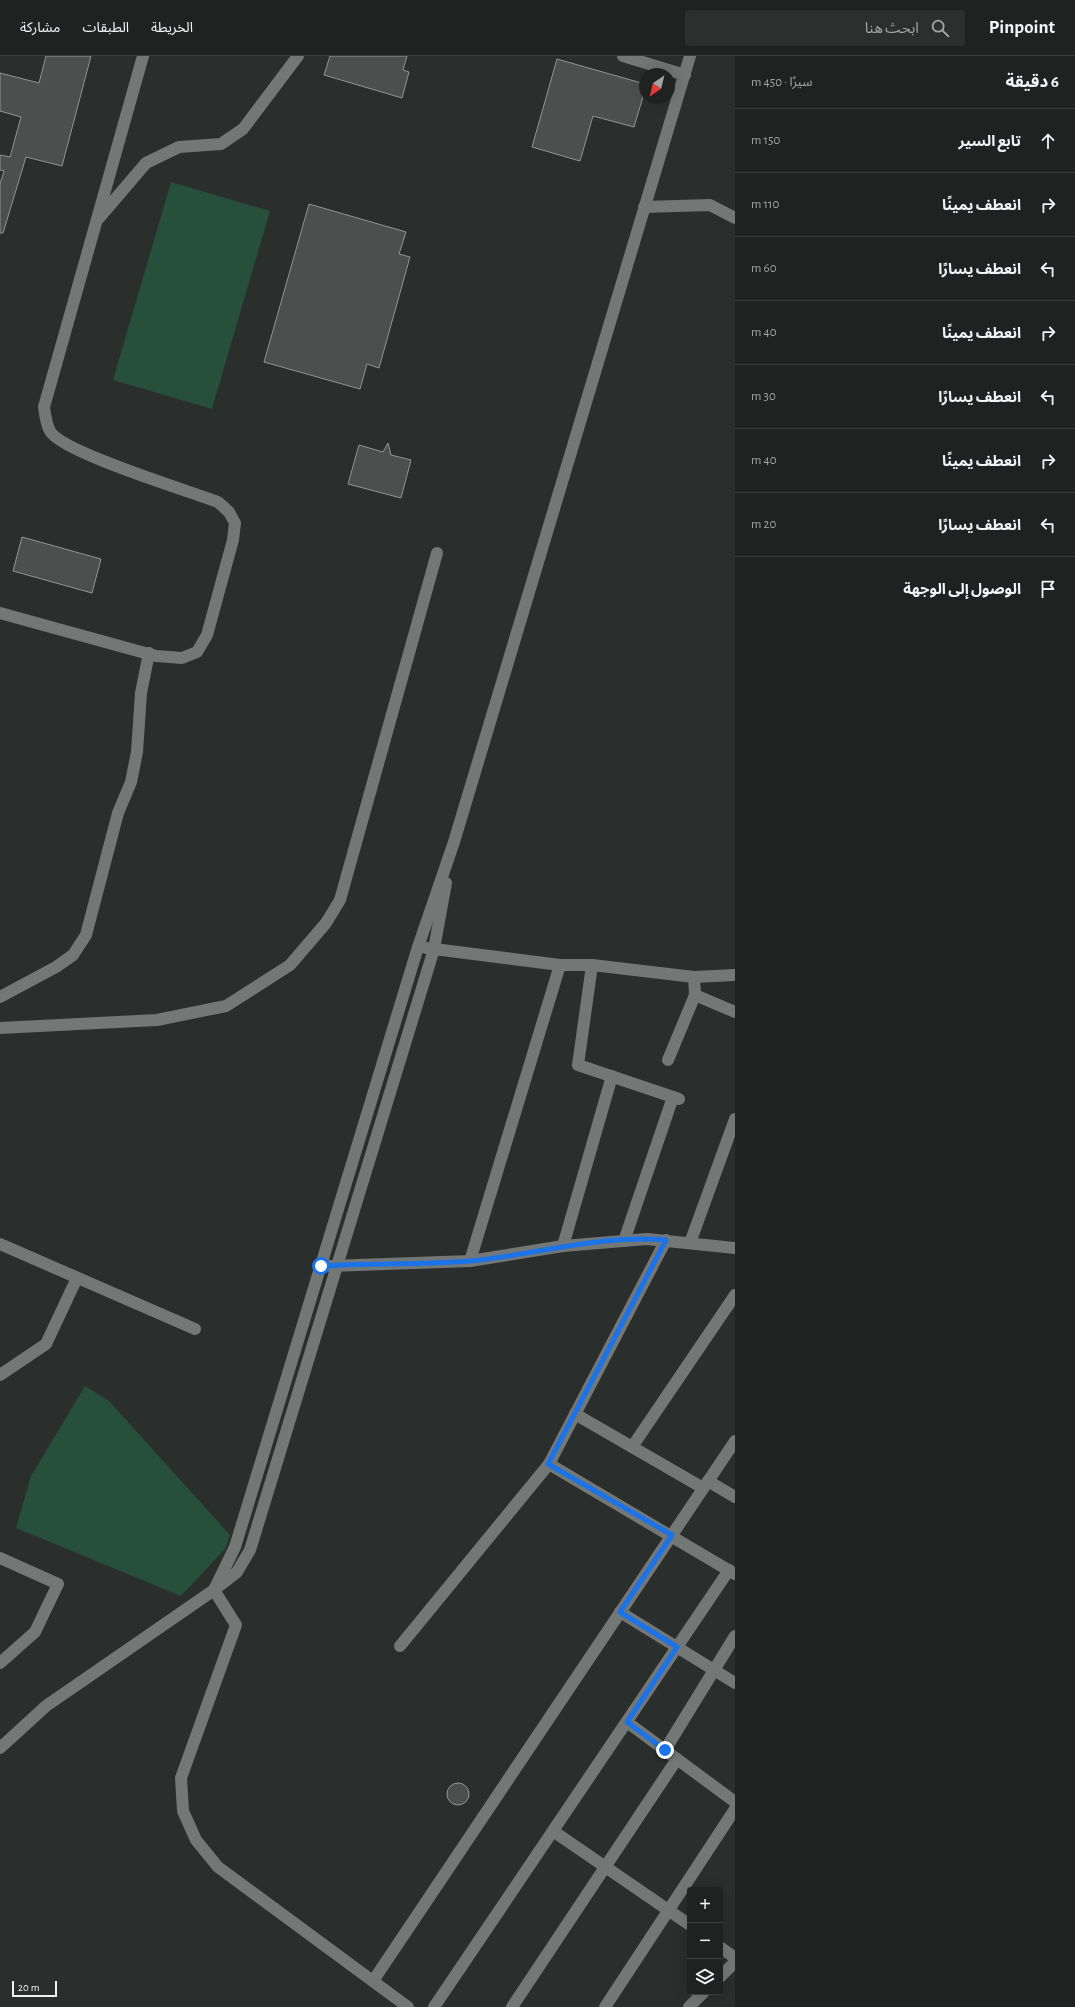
<!DOCTYPE html>
<html lang="ar">
<head>
<meta charset="utf-8">
<style>
	body { margin:0; font-family:"Alegreya Sans","Noto Sans Arabic",sans-serif; background:#2d2f2e; color:#f1f3f6; direction:rtl }
	.controls { position:absolute; right:12px; bottom:12px; display:grid; overflow:hidden; border-radius:4px; box-shadow:0 4px 16px #0002 }
	.controls button { width:36px; height:36px; display:grid; place-items:center; padding:0; border:0; border-bottom:1px solid #3d3f3f; background:#202221; color:#f1f3f6; font:20px sans-serif }
	.compass { position:absolute; left:639px; top:12px; width:36px; height:36px; border-radius:50%; background:#202221; box-shadow:0 4px 16px #0002; rotate:215deg }
	.scale { position:absolute; left:12px; bottom:10px; width:45px; box-sizing:border-box; padding-left:4px; border:2px solid #f0f2f1; border-top:0; font-size:11px; line-height:14px; white-space:nowrap; color:#f0f2f1; -webkit-text-stroke:3px #2a2e2c; paint-order:stroke }
	.stop { position:absolute; width:12px; height:12px; margin:-9px; border:3px solid #1a73e8; border-radius:50%; background:#fff }
	.stop.end { background:#1a73e8; border-color:#fff; box-shadow:0 1px 4px #0008 }
	.list { margin:0; padding:0; list-style:none }
	h2 { display:flex; justify-content:space-between; align-items:center; height:52px; margin:0; padding:0 16px; font-size:17px }
	h2 small { font-size:13px; font-weight:400; color:#a2a4a5 }
	.list li { display:grid; grid-template-columns:26px 1fr auto; gap:12px; align-items:center; box-sizing:border-box; height:64px; padding:0 16px; border-top:1px solid #3d3f3f }
	.list b { display:block; font-size:15px; white-space:nowrap }
	.list em { font-size:13px; font-style:normal; color:#a2a4a5 }
	.icon { flex:none; width:22px; height:22px; fill:none; stroke:currentColor; stroke-width:2; stroke-linecap:round; stroke-linejoin:round }
	.map { position:relative; flex:none; width:735px; height:1951px; overflow:hidden; direction:ltr }
	header { display:flex; align-items:center; gap:24px; box-sizing:border-box; height:56px; padding:0 20px; background:#202221; border-bottom:1px solid #3d3f3f }
	header strong { font-size:19px }
	nav { display:flex; gap:22px; margin-inline-start:auto; font-size:14px }
	.search { width:280px; height:36px; background:#2d2f2e; display:flex; align-items:center; gap:10px; box-sizing:border-box; padding:0 14px; border-radius:4px; color:#a2a4a5; font-size:15px }
	main { display:flex }
	aside { flex:1; background:#202221 }
	.map>svg:first-child { display:block }
	.green { fill:#264f3c }
	.building { fill:#4b4f4d; stroke:#919593 }
	.lines { fill:none; stroke-linecap:round; stroke-linejoin:round }
	.minor { stroke:#737775; stroke-width:12 }
	.route { stroke:#1a73e8; stroke-width:5 }
</style>
</head>
<body>
<header>
<strong>Pinpoint</strong>
<div class="search"><svg class="icon" aria-label="search" viewBox="0 0 24 24"><circle cx="10" cy="10" r="6"/><path d="M15 15l6 6"/></svg>ابحث هنا</div>
<nav><a>الخريطة</a><a>الطبقات</a><a>مشاركة</a></nav>
</header>
<main>
<aside>
<h2>6 دقيقة<small>سيرًا · 450 m</small></h2>
<ul class="list">
<li><svg class="icon" aria-label="ahead" viewBox="0 0 24 24"><path d="M12 20V5M6 11l6-6 6 6"/></svg><div><b>تابع السير</b></div><em>150 m</em></li>
<li><svg class="icon" aria-label="right" viewBox="0 0 24 24"><path d="M7 20v-9h11M14 6l5 5-5 5"/></svg><div><b>انعطف يمينًا</b></div><em>110 m</em></li>
<li><svg class="icon" aria-label="left" viewBox="0 0 24 24"><path d="M17 20v-9H6M10 6l-5 5 5 5"/></svg><div><b>انعطف يسارًا</b></div><em>60 m</em></li>
<li><svg class="icon" aria-label="right" viewBox="0 0 24 24"><path d="M7 20v-9h11M14 6l5 5-5 5"/></svg><div><b>انعطف يمينًا</b></div><em>40 m</em></li>
<li><svg class="icon" aria-label="left" viewBox="0 0 24 24"><path d="M17 20v-9H6M10 6l-5 5 5 5"/></svg><div><b>انعطف يسارًا</b></div><em>30 m</em></li>
<li><svg class="icon" aria-label="right" viewBox="0 0 24 24"><path d="M7 20v-9h11M14 6l5 5-5 5"/></svg><div><b>انعطف يمينًا</b></div><em>40 m</em></li>
<li><svg class="icon" aria-label="left" viewBox="0 0 24 24"><path d="M17 20v-9H6M10 6l-5 5 5 5"/></svg><div><b>انعطف يسارًا</b></div><em>20 m</em></li>
<li><svg class="icon" aria-label="arrive" viewBox="0 0 24 24"><path d="M6 21V4h12l-3 4 3 4H6"/></svg><div><b>الوصول إلى الوجهة</b></div></li>
</ul>
</aside>
<div class="map">
<svg width="735" height="1951" viewBox="0 0 735 1951">
	<rect width="100%" height="100%" fill="#2a2e2c"/>
	<g class="green">
		<path d="M171 126 270 155 212 353 113 324Z"/>
		<path d="M85 1330 109 1345 230 1479 225 1493 181 1540 16 1472 31 1420Z"/>
	</g>
	<g class="building">
		<path d="M46 0H91L62 110 26 101 3 177H0V128L4 115 0 114V99L10 101 21 61 0 55V17L39 27Z"/>
		<path d="M330 0H407L403 14 409 16 402 42 324 19Z"/>
		<path d="M557 3 645 28V34L634 71 593 60 580 105 532 91Z"/>
		<path d="M309 148 406 176 399 198 410 201 379 312 367 308 360 333 264 306Z"/>
		<path d="M388 387 391 399 411 404 401 442 348 428 359 389 383 396Z"/>
		<path d="M22 481 101 503 92 537 13 515Z"/>
		<circle cx="458" cy="1738" r="11"/>
	</g>
	<g class="lines">
		<g class="minor">
			<path d="M623 0 685 19"/>
			<path d="M644 151 710 149 735 162"/>
			<path d="M99 162 146 107 179 91 221 88 243 73 298 0"/>
			<path d="M0 557 156 600 182 602 197 596 207 579 233 484 235 467 229 456 218 446C189 435 61 396 50 375 46 368 45 358 44 351L143 0"/>
			<path d="M426 892 560 909H592L694 921 735 919"/>
			<path d="M592 909 578 1009 679 1043"/>
			<path d="M695 939 735 956"/>
			<path d="M0 941 56 911 73 899 86 879 118 757 131 726 137 696 141 637 149 597"/>
			<path d="M0 972 157 964 226 950 290 909 326 867 340 844 437 497"/>
			<path d="M668 1004 695 939 694 921"/>
			<path d="M624 1185 673 1041"/>
			<path d="M690 1187 735 1063"/>
			<path d="M0 1188 195 1273"/>
			<path d="M563 1190 612 1020"/>
			<path d="M470 1205 560 909"/>
			<path d="M330 1210 470 1205 563 1190 647 1183 735 1192"/>
			<path d="M0 1319 46 1288 77 1222"/>
			<path d="M575 1358 703 1432"/>
			<path d="M632 1391 735 1239"/>
			<path d="M549 1408 735 1518"/>
			<path d="M708 1425 735 1441"/>
			<path d="M0 1502 58 1528 35 1576 0 1607"/>
			<path d="M214 1534 235 1491 418 891 454 786 690 0"/>
			<path d="M214 1534 236 1569 181 1722 183 1755 196 1784 218 1811 408 1951"/>
			<path d="M620 1556 735 1627"/>
			<path d="M400 1590 549 1408 666 1184"/>
			<path d="M627 1666 735 1746"/>
			<path d="M0 1692 46 1650 214 1534 237 1516 250 1494 434 893 446 827"/>
			<path d="M665 1694 735 1580"/>
			<path d="M553 1775 690 1869"/>
			<path d="M720 1891 735 1902"/>
			<path d="M720 1921 735 1906"/>
			<path d="M373 1925 735 1385"/>
			<path d="M434 1951 729 1514"/>
			<path d="M512 1951 677 1703"/>
			<path d="M605 1951 735 1753"/>
			<path d="M689 1951 704 1936"/>
		</g>
	</g>
	<g class="lines">
		<path class="route" d="M321 1210C370 1207 420 1209 470 1205 535 1199 600 1178 666 1184L548 1408 672 1479 620 1556 677 1591 627 1666 665 1694"/>
	</g>
</svg>
<div class="controls">
<button>+</button>
<button>−</button>
<button><svg class="icon" aria-label="layers" viewBox="0 0 24 24"><path d="M12 4l9 5-9 5-9-5zM3 14l9 5 9-5"/></svg></button>
</div>
<svg class="compass" viewBox="-18 -18 36 36"><path d="M0-13l5 13h-10z" fill="#e53935"/><path d="M0 13l5-13h-10z" fill="#a2a4a5"/></svg>
<div class="scale">20 m</div>
<div class="stop" style="left:321px;top:1210px"></div>
<div class="stop end" style="left:665px;top:1694px"></div>
</div>
</main>
</body>
</html>
